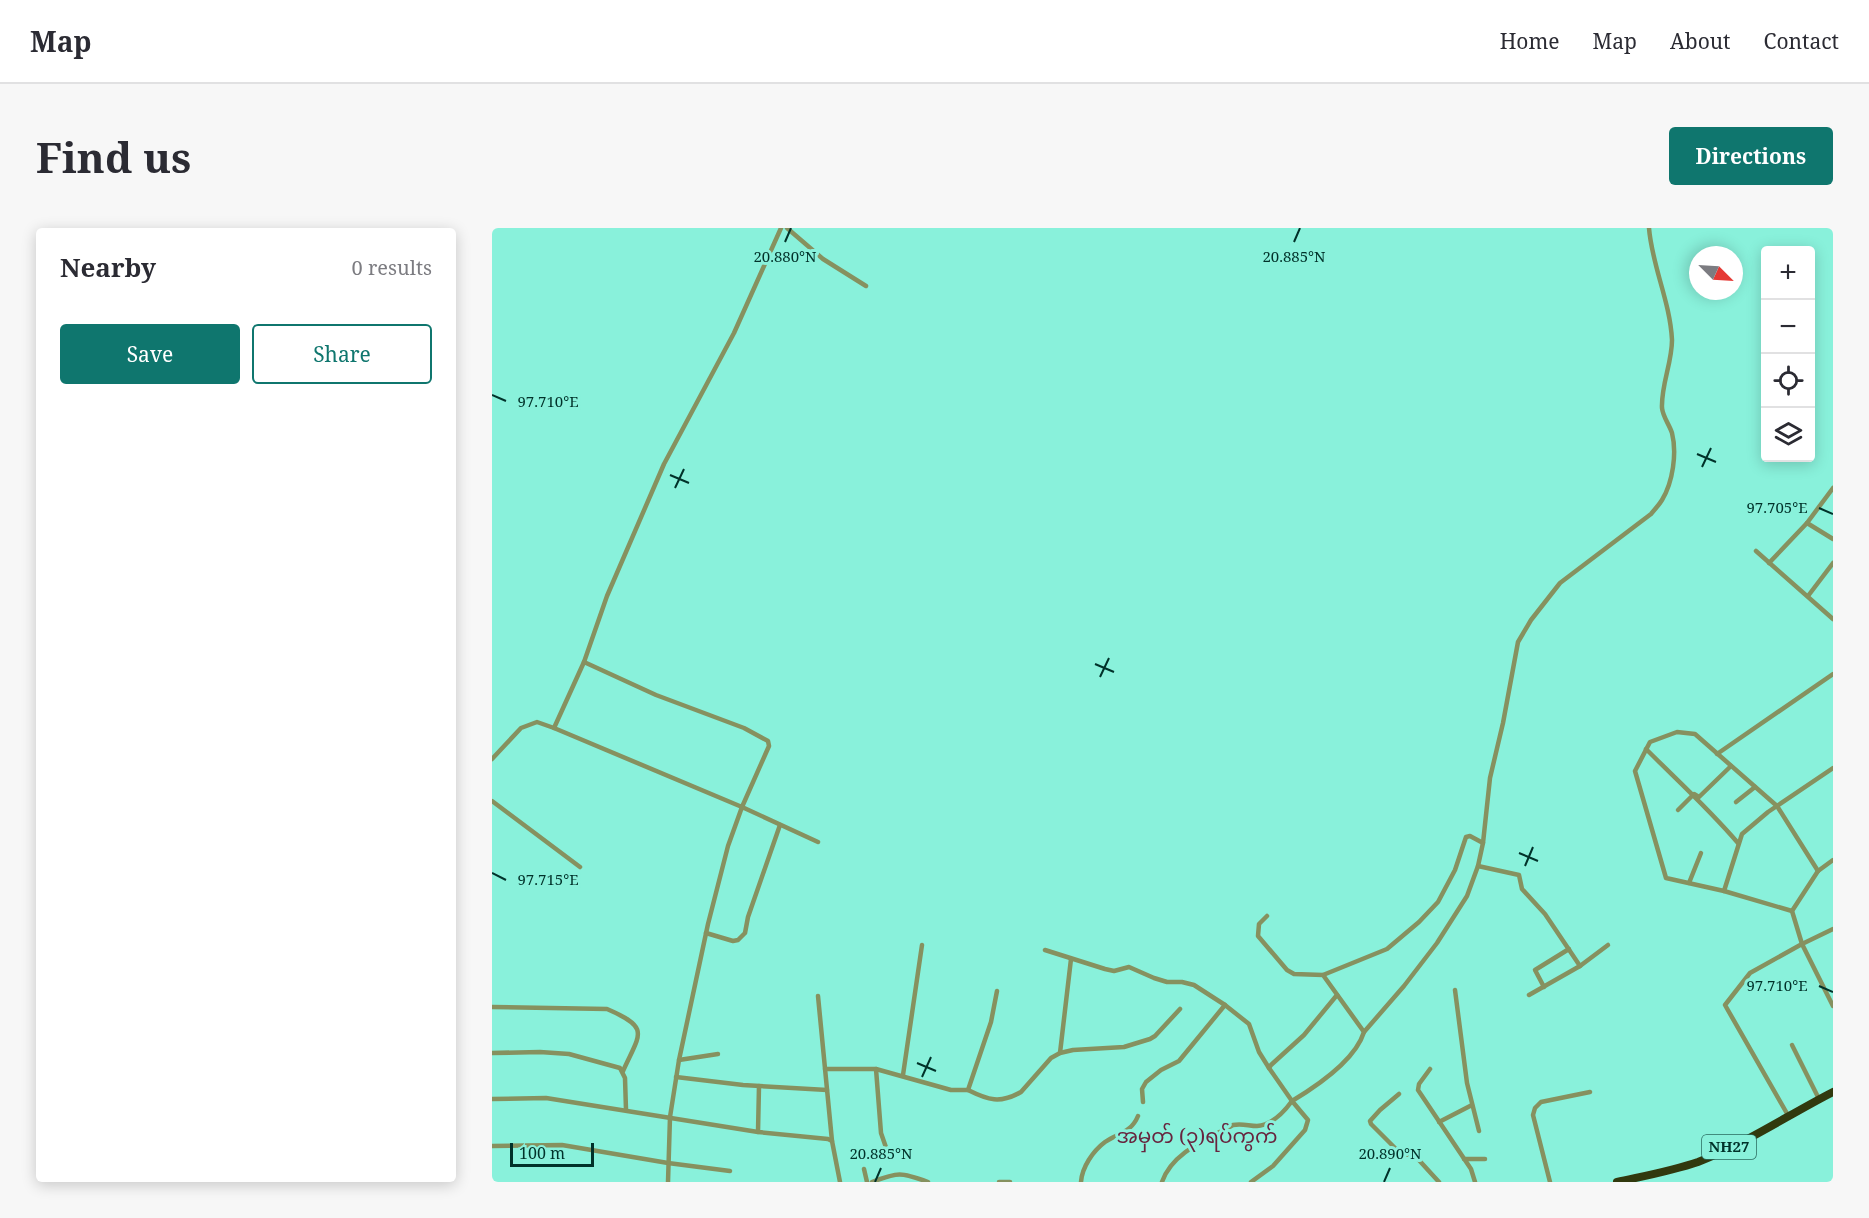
<!DOCTYPE html>
<html lang="en">
<head>
<meta charset="utf-8">
<style>
	body { margin:0; font-family:"Noto Serif","Noto Sans Myanmar",serif; background:#f7f7f7; color:#2b2b33 }
	.controls { position:absolute; right:18px; top:18px; display:grid; overflow:hidden; border-radius:6px; box-shadow:0 3px 15px #0003 }
	.controls button { width:54px; height:54px; display:grid; place-items:center; padding:0; border:0; border-bottom:2px solid #e1e1e2; background:#fff; color:#2b2b33; font:30px sans-serif }
	.compass { position:absolute; left:1197px; top:18px; width:54px; height:54px; border-radius:50%; background:#fff; box-shadow:0 3px 15px #0003; rotate:114deg }
	.scale { position:absolute; left:18px; bottom:15px; width:84px; box-sizing:border-box; padding-left:6px; border:3px solid #01322a; border-top:0; font-size:16px; line-height:21px; white-space:nowrap; color:#01322a; -webkit-text-stroke:4px #89f1db; paint-order:stroke }
	.list { margin:0; padding:0; list-style:none }
	h2 { display:flex; justify-content:space-between; align-items:center; height:78px; margin:0; padding:0 24px; font-size:26px }
	h2 small { font-size:20px; font-weight:400; color:#7c7c81 }
	.actions { display:flex; gap:12px; padding:18px 24px }
	.actions a { flex:1; padding:14px 0; border:2px solid #0f766e; border-radius:6px; text-align:center; font-size:21px; color:#0f766e }
	.actions .main { background:#0f766e; color:#fff }
	.icon { flex:none; width:33px; height:33px; fill:none; stroke:currentColor; stroke-width:2; stroke-linecap:round; stroke-linejoin:round }
	.map { position:relative; flex:none; width:1341px; height:954px; overflow:hidden; border-radius:6px }
	header { display:flex; align-items:center; gap:36px; box-sizing:border-box; height:84px; padding:0 30px; background:#fff; border-bottom:2px solid #e1e1e2 }
	header strong { font-size:28px }
	nav { display:flex; gap:33px; margin-inline-start:auto; font-size:21px }
	.intro { display:flex; align-items:center; justify-content:space-between; box-sizing:border-box; height:144px; padding:0 36px }
	h1 { margin:0; font-size:42px }
	.button { padding:15px 27px; border-radius:6px; background:#0f766e; color:#fff; font-size:21px; font-weight:700 }
	main { display:flex; gap:36px; padding:0 36px }
	aside { flex:1; background:#fff; border-radius:6px; box-shadow:0 3px 15px #0003 }
	.map>svg:first-child { display:block }
	.lines { fill:none; stroke-linecap:round; stroke-linejoin:round }
	.street { stroke:#86915f; stroke-width:4.5 }
	.highway { stroke:#31390e; stroke-width:8 }
	.ticks { fill:none; stroke:#01322a; stroke-width:2 }
	.labels { text-anchor:middle; stroke-width:6; stroke-linejoin:round; paint-order:stroke }
	.shield { fill:#89f1db; stroke:#2a6b5f; stroke-width:1.5 }
	.shield-label { font-size:15px; font-weight:bold; fill:#01322a }
	.quarter-label { font-size:20px; fill:#67243e; stroke:#89f1db }
	.ticks-label { font-size:15px; text-anchor:middle; fill:#01322a; stroke:#89f1db; stroke-width:6; stroke-linejoin:round; paint-order:stroke }
</style>
</head>
<body>
<header>
<strong>Map</strong>
<nav><a>Home</a><a>Map</a><a>About</a><a>Contact</a></nav>
</header>
<div class="intro"><h1>Find us</h1><a class="button">Directions</a></div>
<main>
<aside>
<h2>Nearby<small>0 results</small></h2>
<ul class="list">
</ul>
<div class="actions"><a class="main">Save</a><a>Share</a></div>
</aside>
<div class="map">
<svg width="1341" height="954" viewBox="0 0 1341 954">
	<rect width="100%" height="100%" fill="#89f1db"/>
	<g class="lines">
		<g class="street">
			<path d="M295 0 331 31 374 58"/>
			<path d="M1315 295 1341 311"/>
			<path d="M1264 323 1341 391"/>
			<path d="M1277 335 1315 295 1341 260"/>
			<path d="M1316 368 1341 335"/>
			<path d="M92 434 164 467 252 500 276 513 277 518 250 579 62 500Z"/>
			<path d="M92 434 115 368 172 236 242 105 289 0"/>
			<path d="M1154 521C1185 552 1217 581 1246 615"/>
			<path d="M1225 526 1341 446"/>
			<path d="M0 531 29 500 45 494 62 500"/>
			<path d="M0 573 88 639"/>
			<path d="M1244 574 1263 559"/>
			<path d="M1186 582 1202 566 1207 569 1239 538"/>
			<path d="M1341 632 1326 643 1300 683 1310 716 1341 778"/>
			<path d="M986 638 1027 647 1030 661 1053 686 1088 738 1037 767"/>
			<path d="M1197 655 1209 625"/>
			<path d="M1232 663 1250 606 1276 584 1341 540"/>
			<path d="M1300 683 1232 663 1174 650 1143 543 1158 514 1185 504 1203 506 1285 578 1326 643"/>
			<path d="M214 705 241 713 246 712 253 705 256 689 288 597"/>
			<path d="M553 722 613 741 622 743 637 739 662 750 675 754H690L702 757 733 777 757 796 767 824 777 840"/>
			<path d="M1088 738 1116 717"/>
			<path d="M831 747 895 721 927 694 946 674 963 642 974 609 978 608 991 615"/>
			<path d="M1052 759 1043 742 1077 721"/>
			<path d="M963 762 975 855 987 903"/>
			<path d="M326 768 340 913"/>
			<path d="M0 779 115 781C159 800 148 805 131 843"/>
			<path d="M872 804 912 758 945 715 975 668 986 638 991 615 998 550 1011 495 1026 414 1039 392 1068 355 1159 286C1163 281 1167 277 1170 272 1181 254 1185 225 1180 205 1177 196 1171 189 1170 180 1169 157 1180 135 1180 112 1178 73 1160 38 1157 0"/>
			<path d="M1300 817 1327 871"/>
			<path d="M0 825 48 824 77 826 128 840 133 850 134 882"/>
			<path d="M568 825 579 731"/>
			<path d="M187 832 226 826"/>
			<path d="M333 841H384L459 862H476L499 794 505 763"/>
			<path d="M384 841 389 905 398 931"/>
			<path d="M938 841 927 856 926 862 979 941 983 954"/>
			<path d="M411 847 430 717"/>
			<path d="M184 849 251 857 335 862"/>
			<path d="M476 862C496 872 508 876 529 864L559 830 568 825 581 822 632 819 658 811 663 808 688 781"/>
			<path d="M907 866 888 882 878 893 879 896 905 922 910 926 920 927 925 930 947 954"/>
			<path d="M0 871 54 870 266 904 336 911 340 913 348 954"/>
			<path d="M651 874 650 861 654 854 669 842 687 833 733 777"/>
			<path d="M1297 889 1233 777 1258 745 1310 716 1341 701"/>
			<path d="M947 894 980 877"/>
			<path d="M266 904 267 858"/>
			<path d="M0 918 70 917 176 935 238 943"/>
			<path d="M972 931H993"/>
			<path d="M372 941 375 954"/>
			<path d="M176 954 178 889 187 832 216 696 236 618 250 579 326 614"/>
			<path d="M380 954C406 944 409 944 436 954"/>
			<path d="M507 954H518"/>
			<path d="M589 954C590 939 601 923 613 914 626 905 639 905 646 888"/>
			<path d="M670 954C680 924 716 911 741 897 750 895 757 898 765 898 780 897 792 884 800 873L777 840 779 837 812 807 845 767"/>
			<path d="M759 954 781 938 813 902 816 892 800 873C825 858 863 833 872 804L831 747 802 746 795 742 766 708 767 696 775 688"/>
			<path d="M1058 954 1041 887 1043 880 1049 874 1098 864"/>
		</g>
		<path class="highway" d="M1125 954C1152 948 1180 943 1206 934 1253 916 1296 887 1341 864"/>
	</g>
	<path class="ticks" d="M293 14 299 0M802 14 808 0M0 167 14 173M1205 226 1224 234M1210 239 1219 220M178 247 197 255M183 260 192 241M1327 280 1341 286M603 436 622 444M608 449 617 430M1027 625 1046 633M1033 638 1041 619M0 645 14 652M1327 758 1341 764M425 835 444 843M430 849 439 829M383 954 389 940M892 954 898 940"/>
	<g class="labels">
		<rect class="shield" x="1210" y="907" width="54" height="24" rx="4.5"/>
		<g class="shield-label">
			<text x="1237" y="924">NH27</text>
		</g>
		<g class="quarter-label">
			<text x="705" y="915">အမှတ် (၃)ရပ်ကွက်</text>
		</g>
	</g>
	<g class="ticks-label">
		<text x="293" y="34">20.880°N</text>
		<text x="802" y="34">20.885°N</text>
		<text x="56" y="179">97.710°E</text>
		<text x="1285" y="285">97.705°E</text>
		<text x="56" y="657">97.715°E</text>
		<text x="1285" y="763">97.710°E</text>
		<text x="389" y="931">20.885°N</text>
		<text x="898" y="931">20.890°N</text>
	</g>
</svg>
<div class="controls">
<button>+</button>
<button>−</button>
<button><svg class="icon" aria-label="locate" viewBox="0 0 24 24"><circle cx="12" cy="12" r="6"/><path d="M12 2v4M12 18v4M2 12h4M18 12h4"/></svg></button>
<button><svg class="icon" aria-label="layers" viewBox="0 0 24 24"><path d="M12 4l9 5-9 5-9-5zM3 14l9 5 9-5"/></svg></button>
</div>
<svg class="compass" viewBox="-18 -18 36 36"><path d="M0-13l5 13h-10z" fill="#e53935"/><path d="M0 13l5-13h-10z" fill="#7c7c81"/></svg>
<div class="scale">100 m</div>
</div>
</main>
</body>
</html>
